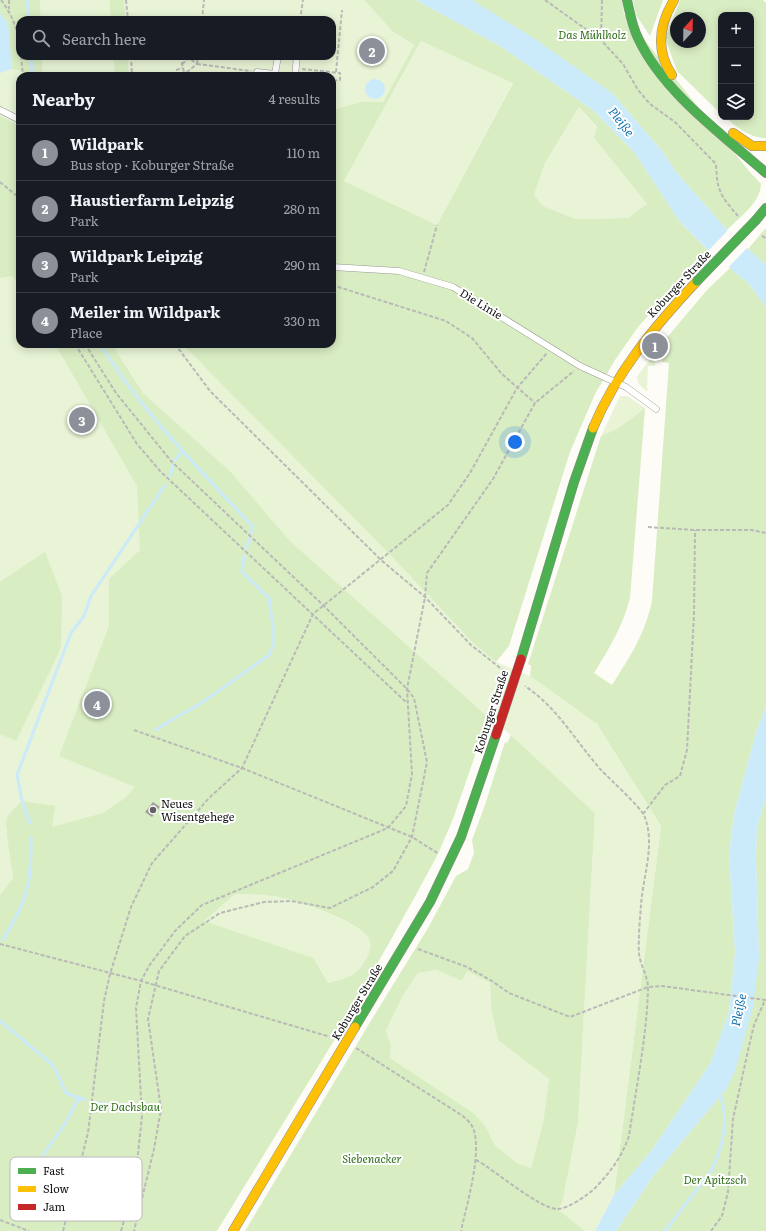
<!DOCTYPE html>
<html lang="en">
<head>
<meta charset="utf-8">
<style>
	body { margin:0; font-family:Literata,serif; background:#20242c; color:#f1f3f6 }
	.controls { position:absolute; right:12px; top:12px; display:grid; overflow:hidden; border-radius:8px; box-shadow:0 2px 10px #0003 }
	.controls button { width:36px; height:36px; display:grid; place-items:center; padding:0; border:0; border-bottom:1px solid #363941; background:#171b24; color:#f1f3f6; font:20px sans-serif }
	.compass { position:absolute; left:670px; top:12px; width:36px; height:36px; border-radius:50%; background:#171b24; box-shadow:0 2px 10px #0003; rotate:22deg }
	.you { position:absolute; left:515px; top:442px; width:14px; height:14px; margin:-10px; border:3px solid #fff; border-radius:50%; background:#1a73e8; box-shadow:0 0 0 6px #1a73e833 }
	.badge { display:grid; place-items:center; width:26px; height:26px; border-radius:50%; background:#8c9099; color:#fff; font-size:13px; font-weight:700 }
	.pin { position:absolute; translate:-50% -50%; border:2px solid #fff; box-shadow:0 1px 4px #0006 }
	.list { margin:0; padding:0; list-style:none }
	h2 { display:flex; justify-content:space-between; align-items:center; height:52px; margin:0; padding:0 16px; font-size:17px }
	h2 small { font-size:13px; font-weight:400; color:#9ea1a6 }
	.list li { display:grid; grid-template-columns:26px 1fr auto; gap:12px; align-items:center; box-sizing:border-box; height:56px; padding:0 16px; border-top:1px solid #363941 }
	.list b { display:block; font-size:15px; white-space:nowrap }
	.list p { margin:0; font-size:13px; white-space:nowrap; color:#9ea1a6 }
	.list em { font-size:13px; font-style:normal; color:#9ea1a6 }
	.icon { flex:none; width:22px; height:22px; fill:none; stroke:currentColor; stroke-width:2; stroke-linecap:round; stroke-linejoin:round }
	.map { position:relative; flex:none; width:766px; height:1231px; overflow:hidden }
	.search { position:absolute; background:#171b24; box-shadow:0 2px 10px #0003; left:16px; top:16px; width:320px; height:44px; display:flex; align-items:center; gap:10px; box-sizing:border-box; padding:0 14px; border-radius:12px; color:#9ea1a6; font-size:15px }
	.panel { position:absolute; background:#171b24; box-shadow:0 2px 10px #0003; left:16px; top:72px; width:320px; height:276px; border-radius:12px }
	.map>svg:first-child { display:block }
	.green { fill:#e8f4d5 }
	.forest { fill:#d9edc3; fill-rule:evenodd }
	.water { fill:#cbeafa }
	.pier { fill:#fdfcf7 }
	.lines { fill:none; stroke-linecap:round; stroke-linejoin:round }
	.stream { stroke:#cbeafa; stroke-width:3 }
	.building { fill:#a19f9c }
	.lane-casing { stroke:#979795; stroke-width:7 }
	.fast-casing { stroke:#8e8d8b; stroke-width:10 }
	.slow-casing { stroke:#8e8d8b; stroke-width:10 }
	.path { stroke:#b9b9b8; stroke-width:2; stroke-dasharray:4 2; stroke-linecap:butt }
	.lane { stroke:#fffffe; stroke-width:6 }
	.fast { stroke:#4caf50; stroke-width:9 }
	.slow { stroke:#ffc107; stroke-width:9 }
	.fast-bridge-casing { stroke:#8e8d8b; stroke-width:10; stroke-linecap:butt }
	.jam-bridge-casing { stroke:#8e8d8b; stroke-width:10; stroke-linecap:butt }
	.fast-bridge { stroke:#4caf50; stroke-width:9 }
	.jam-bridge { stroke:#c62828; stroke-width:9 }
	.poi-dot { fill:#646362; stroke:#fff; stroke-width:1.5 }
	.labels { text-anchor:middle; stroke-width:4; stroke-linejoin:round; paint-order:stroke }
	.park-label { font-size:11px; font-style:italic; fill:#306f1a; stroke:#fff }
	.street-label { font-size:11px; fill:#111; stroke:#fff }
	.poi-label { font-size:11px; fill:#111; stroke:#fff; text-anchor:start }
	.water-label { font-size:12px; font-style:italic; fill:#0f6fae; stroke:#fff }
	.key { fill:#fff; stroke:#b8b8b8; stroke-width:1 }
	.key-label { font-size:11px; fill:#111 }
</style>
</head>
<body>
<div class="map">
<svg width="766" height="1231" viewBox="0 0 766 1231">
	<rect width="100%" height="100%" fill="#fdfcf7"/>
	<g class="green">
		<path d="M0 0H30L20 20V56L31 76H20V344H105L139 392 175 827 6 830 9 839 13 878 0 895Z"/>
		<path d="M40 0H109L111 20H41Z"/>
		<path d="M124 0H364L392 31 414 45 383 102H360L332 110V76H129L128 56H332V20H126Z"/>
		<path d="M421 41 513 82 437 225 344 181Z"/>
		<path d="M42 56H113L115 76H43Z"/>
		<path d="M579 107 597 128 594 138 647 204 628 218 576 219 543 206 534 195 545 163Z"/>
		<path d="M112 344H182L396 561 473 643 496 662 530 676 597 724 661 826 614 1195 595 1231H585L559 1210 563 1199 578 1123 595 813 511 735 487 716 290 541 230 471 143 393Z"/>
		<path d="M661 344 660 358H655V366H648L647 388 648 390 646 391 638 383 637 377Z"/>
		<path d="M620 396H627L645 408 617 429 601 436Z"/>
		<path d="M235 894C247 895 259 894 271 896 292 898 356 920 368 937 372 943 370 949 368 955 358 976 349 977 328 983L203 921Z"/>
		<path d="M436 970 462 981 467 971 490 983 491 1008 498 1040 549 1079 543 1123 531 1169 517 1163 495 1145 486 1127 475 1114 390 1058 391 1045 386 1031 402 997 418 973Z"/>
	</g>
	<g class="forest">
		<path d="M0 0H40L41 20H20V56H42L43 76H23L22 71 12 69 8 24 0 13Z"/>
		<path d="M109 0H124L126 20H111Z"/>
		<path d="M364 0H416L500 46 593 110 634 152 680 222 708 250 638 327 615 360 595 394 570 452 509 646 496 662 473 643 396 561 182 344H332V110L360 102H383L414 45 392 31ZM421 41 513 83 437 225 344 181ZM579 107 597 127 594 138 647 204 628 218 576 219 543 206 534 195 545 163Z"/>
		<path d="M472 0H622L624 14 749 171 761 184C760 203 740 217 727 230L676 172 662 151 612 93Z"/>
		<path d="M633 0H663L650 36 636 15Z"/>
		<path d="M680 0H763L766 3V138C750 138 736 127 725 117H751V15H721V114L677 71 665 38ZM676 18H700V42H676Z"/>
		<path d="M113 56H128L129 76H115Z"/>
		<path d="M0 116 20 126V287L13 276 0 278Z"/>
		<path d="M766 228V265L748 249Z"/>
		<path d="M730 268 749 284 766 307V706L756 733 734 814 729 854 735 952 729 1012 710 1064 652 1150 614 1195 661 826 597 724 530 676 531 666 528 664 601 436 617 429 645 408 630 598C623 626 609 649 594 673L612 685C631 655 644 636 652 601L669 363 662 362 664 341 707 290Z"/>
		<path d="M55 344H112L143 393 230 471 290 541 487 716 485 727 453 819 438 854 412 902 335 1039 217 1231H0V895L13 878C12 867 4 824 7 818 10 812 17 806 22 801L55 806 52 827 103 813 125 798 135 787 59 756 109 626V579L140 550 137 486ZM235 894C247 895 259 894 271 896 293 898 356 920 368 937 372 943 370 949 368 955 358 976 349 977 328 983L313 958 204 921Z"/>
		<path d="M45 552 62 596 61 648 16 741 0 734V582Z"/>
		<path d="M511 735 595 813 578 1123 563 1199 559 1210 585 1231H245L375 1014 428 928 456 876 468 869 474 853 472 840 485 805 505 742 507 743ZM436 970 462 981 467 971 490 983 491 1008 498 1040 549 1079 543 1123 531 1168 517 1163 495 1145 486 1127 475 1114 390 1058 391 1045 386 1031 402 997 418 973Z"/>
		<path d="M766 796V1231H616L654 1175 727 1088 759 959 756 857 757 828Z"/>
	</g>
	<g class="water">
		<path d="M416 0H472L535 39 612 93 662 151 676 172 727 230 766 265V307L749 284 708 250 680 222 634 152 593 110 500 46Z"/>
		<path d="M0 13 8 24 12 69 0 73Z"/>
		<circle cx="375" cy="89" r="10"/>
		<path d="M766 706V796L757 828 756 857 759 959 753 1007 735 1071 727 1088 654 1175 616 1231H595L614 1195 652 1150 710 1064 729 1012 735 952 729 854 734 814 756 733Z"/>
	</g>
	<path class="pier" d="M729 229 748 247 727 269 707 252Z"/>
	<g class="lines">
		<g class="stream">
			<path d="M27 0 29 20"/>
			<path d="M31 56 32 76"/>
			<path d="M100 344C142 412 199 469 253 527L251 533"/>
			<path d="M175 460 182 451"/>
			<path d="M170 476 173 465"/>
			<path d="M246 548 250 538"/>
			<path d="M155 730 203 702 269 655 273 646V627L269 598 242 572 244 556"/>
			<path d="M30 823 22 801 17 775 71 633 84 616 91 596 165 485"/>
			<path d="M3 940C27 900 32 883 31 837"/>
			<path d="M0 1021 53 1065 66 1093 85 1100"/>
			<path d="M98 1103 111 1105"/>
			<path d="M28 1177 66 1122 79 1097"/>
			<path d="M665 1231 711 1171C723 1147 730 1117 719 1092"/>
		</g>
	</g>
	<path class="building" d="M153 802 160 807 152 817 145 812Z"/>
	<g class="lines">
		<g class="lane-casing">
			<g id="lane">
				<path d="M257 76V72L275 74 278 56"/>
				<path d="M295 76 297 56"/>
				<path d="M0 110 20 120"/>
				<path d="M332 267 399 271 453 287 580 366 626 387 656 409"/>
			</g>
		</g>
		<g class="fast-casing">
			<g id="fast">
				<path d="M627 0C630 13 632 26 638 38 663 92 722 134 766 173"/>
				<path d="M756 220 766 208"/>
				<path d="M521 659 574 482 593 428"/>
				<path d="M355 1027 430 902 461 837 496 735"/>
			</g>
		</g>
		<g class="slow-casing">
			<g id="slow">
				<path d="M672 75C655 50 659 25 674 0"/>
				<path d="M733 133 752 146H766"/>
				<path d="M593 428C617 371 655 326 697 281"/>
				<path d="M233 1231 355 1027"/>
			</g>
		</g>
		<g class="path">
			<path d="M1 0C12 14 18 31 20 48"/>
			<path d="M9 0V9"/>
			<path d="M126 0 128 20"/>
			<path d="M545 0 601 40 623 64 638 90 650 104 675 122 716 164C717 191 720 195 738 216"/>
			<path d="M202 20 204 0"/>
			<path d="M300 20 303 0"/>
			<path d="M601 40 602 0"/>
			<path d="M21 56 23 76"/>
			<path d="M131 56 132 76"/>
			<path d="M182 56V64L184 72"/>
			<path d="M182 64 189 58 197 64"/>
			<path d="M197 64 251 71"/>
			<path d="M197 64 198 56"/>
			<path d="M302 69 340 73V80L332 81V91"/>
			<path d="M176 70 183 68"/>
			<path d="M336 72 342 10"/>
			<path d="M182 76 197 64"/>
			<path d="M0 182 17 196 20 204"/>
			<path d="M762 236 766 238"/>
			<path d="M424 272 437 225"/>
			<path d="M332 285 446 321 472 338 502 374 535 403"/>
			<path d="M75 344 137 444 161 472 407 703"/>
			<path d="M85 344 116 393 171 461 323 605 407 689 414 698 427 762 412 837 393 871 373 887 330 908 291 901 264 902 220 913 185 936 159 971 148 1019 161 1109 154 1149 134 1231"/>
			<path d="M175 344 210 391 381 560 425 597 471 645 504 671"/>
			<path d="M659 360 661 358V340"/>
			<path d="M648 527 695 530H752L766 533"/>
			<path d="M134 730 242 768 412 837 439 854"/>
			<path d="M643 814 665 785 680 776 687 750 694 614 695 530"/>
			<path d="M0 944 141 981 334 1038"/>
			<path d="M418 949 467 967 492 981 509 993 570 1017 648 987 662 986 766 1000"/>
			<path d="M356 1048 463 1116C466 1119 470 1122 472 1126 484 1148 466 1207 461 1231"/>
			<path d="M476 1160C495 1170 538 1208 557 1209 568 1209 586 1196 594 1189 609 1174 622 1157 629 1136 636 1089 647 1035 648 988 648 976 640 965 639 953 638 938 640 920 641 905 643 876 656 843 644 815 640 807 610 779 602 771 576 742 558 708 525 686"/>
			<path d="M0 1220 29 1231"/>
			<path d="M63 1231 88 1133 104 1001 110 974 131 907 152 863 209 798 242 768 313 614 448 505 470 473 517 388 547 353"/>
			<path d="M121 1231 135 1182 142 1116 136 1008 141 981 149 966 175 931 202 905 388 828 406 806 412 774 407 689 425 597 427 573 493 479 535 403 574 371"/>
			<path d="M711 1231 722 1216 728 1192 733 1119 749 1046 754 1025 765 1000"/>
		</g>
		<use href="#lane" class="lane"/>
		<use href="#fast" class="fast"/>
		<use href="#slow" class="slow"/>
		<g class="fast-bridge-casing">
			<path id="fast-bridge" d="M697 281 756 220"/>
		</g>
		<g class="jam-bridge-casing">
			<path id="jam-bridge" d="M496 735 521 659"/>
		</g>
		<use href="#fast-bridge" class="fast-bridge"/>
		<use href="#jam-bridge" class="jam-bridge"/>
	</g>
	<circle class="poi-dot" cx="153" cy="810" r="4"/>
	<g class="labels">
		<g class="park-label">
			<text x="592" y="39">Das Mühlholz</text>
			<text x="125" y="1111">Der Dachsbau</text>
			<text x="372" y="1163">Siebenacker</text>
			<text x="715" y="1184">Der Apitzsch</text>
		</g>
		<g class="street-label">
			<text transform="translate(679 284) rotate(-47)" y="4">Koburger Straße</text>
			<text transform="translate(481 304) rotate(31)" y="4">Die Linie</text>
			<text transform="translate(491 712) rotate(-72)" y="4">Koburger Straße</text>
			<text transform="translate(357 1002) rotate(-59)" y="4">Koburger Straße</text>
		</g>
		<g class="poi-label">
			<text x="161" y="808">Neues<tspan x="161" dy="13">Wisentgehege</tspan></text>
		</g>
		<g class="water-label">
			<text transform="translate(621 122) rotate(52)" y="4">Pleiße</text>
			<text transform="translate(739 1010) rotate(-78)" y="4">Pleiße</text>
		</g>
	</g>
	<rect x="10" y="1157" width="132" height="64" rx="6" class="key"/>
	<rect x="18" y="1168" width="18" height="6" fill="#4caf50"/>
	<rect x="18" y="1186" width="18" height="6" fill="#ffc107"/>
	<rect x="18" y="1204" width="18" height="6" fill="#c62828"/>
	<g class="key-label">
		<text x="43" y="1175">Fast</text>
		<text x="43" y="1193">Slow</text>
		<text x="43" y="1211">Jam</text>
	</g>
</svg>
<div class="controls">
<button>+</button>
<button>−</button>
<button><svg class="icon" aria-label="layers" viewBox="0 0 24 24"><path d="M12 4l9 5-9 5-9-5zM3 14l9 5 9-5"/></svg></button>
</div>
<svg class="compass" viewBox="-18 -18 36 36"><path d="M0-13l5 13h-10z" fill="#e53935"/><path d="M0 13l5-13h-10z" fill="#9ea1a6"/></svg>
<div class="you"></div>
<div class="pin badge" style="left:655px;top:346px">1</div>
<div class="pin badge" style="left:372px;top:51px">2</div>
<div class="pin badge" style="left:82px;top:420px">3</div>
<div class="pin badge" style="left:97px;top:704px">4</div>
<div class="search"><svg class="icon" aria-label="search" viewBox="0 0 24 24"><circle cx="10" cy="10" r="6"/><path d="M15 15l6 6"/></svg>Search here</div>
<section class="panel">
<h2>Nearby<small>4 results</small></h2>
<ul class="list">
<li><span class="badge">1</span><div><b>Wildpark</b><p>Bus stop · Koburger Straße</p></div><em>110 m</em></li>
<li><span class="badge">2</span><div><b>Haustierfarm Leipzig</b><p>Park</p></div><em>280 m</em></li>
<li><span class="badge">3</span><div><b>Wildpark Leipzig</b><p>Park</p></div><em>290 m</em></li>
<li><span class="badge">4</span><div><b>Meiler im Wildpark</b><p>Place</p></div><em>330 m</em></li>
</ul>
</section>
</div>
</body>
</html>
